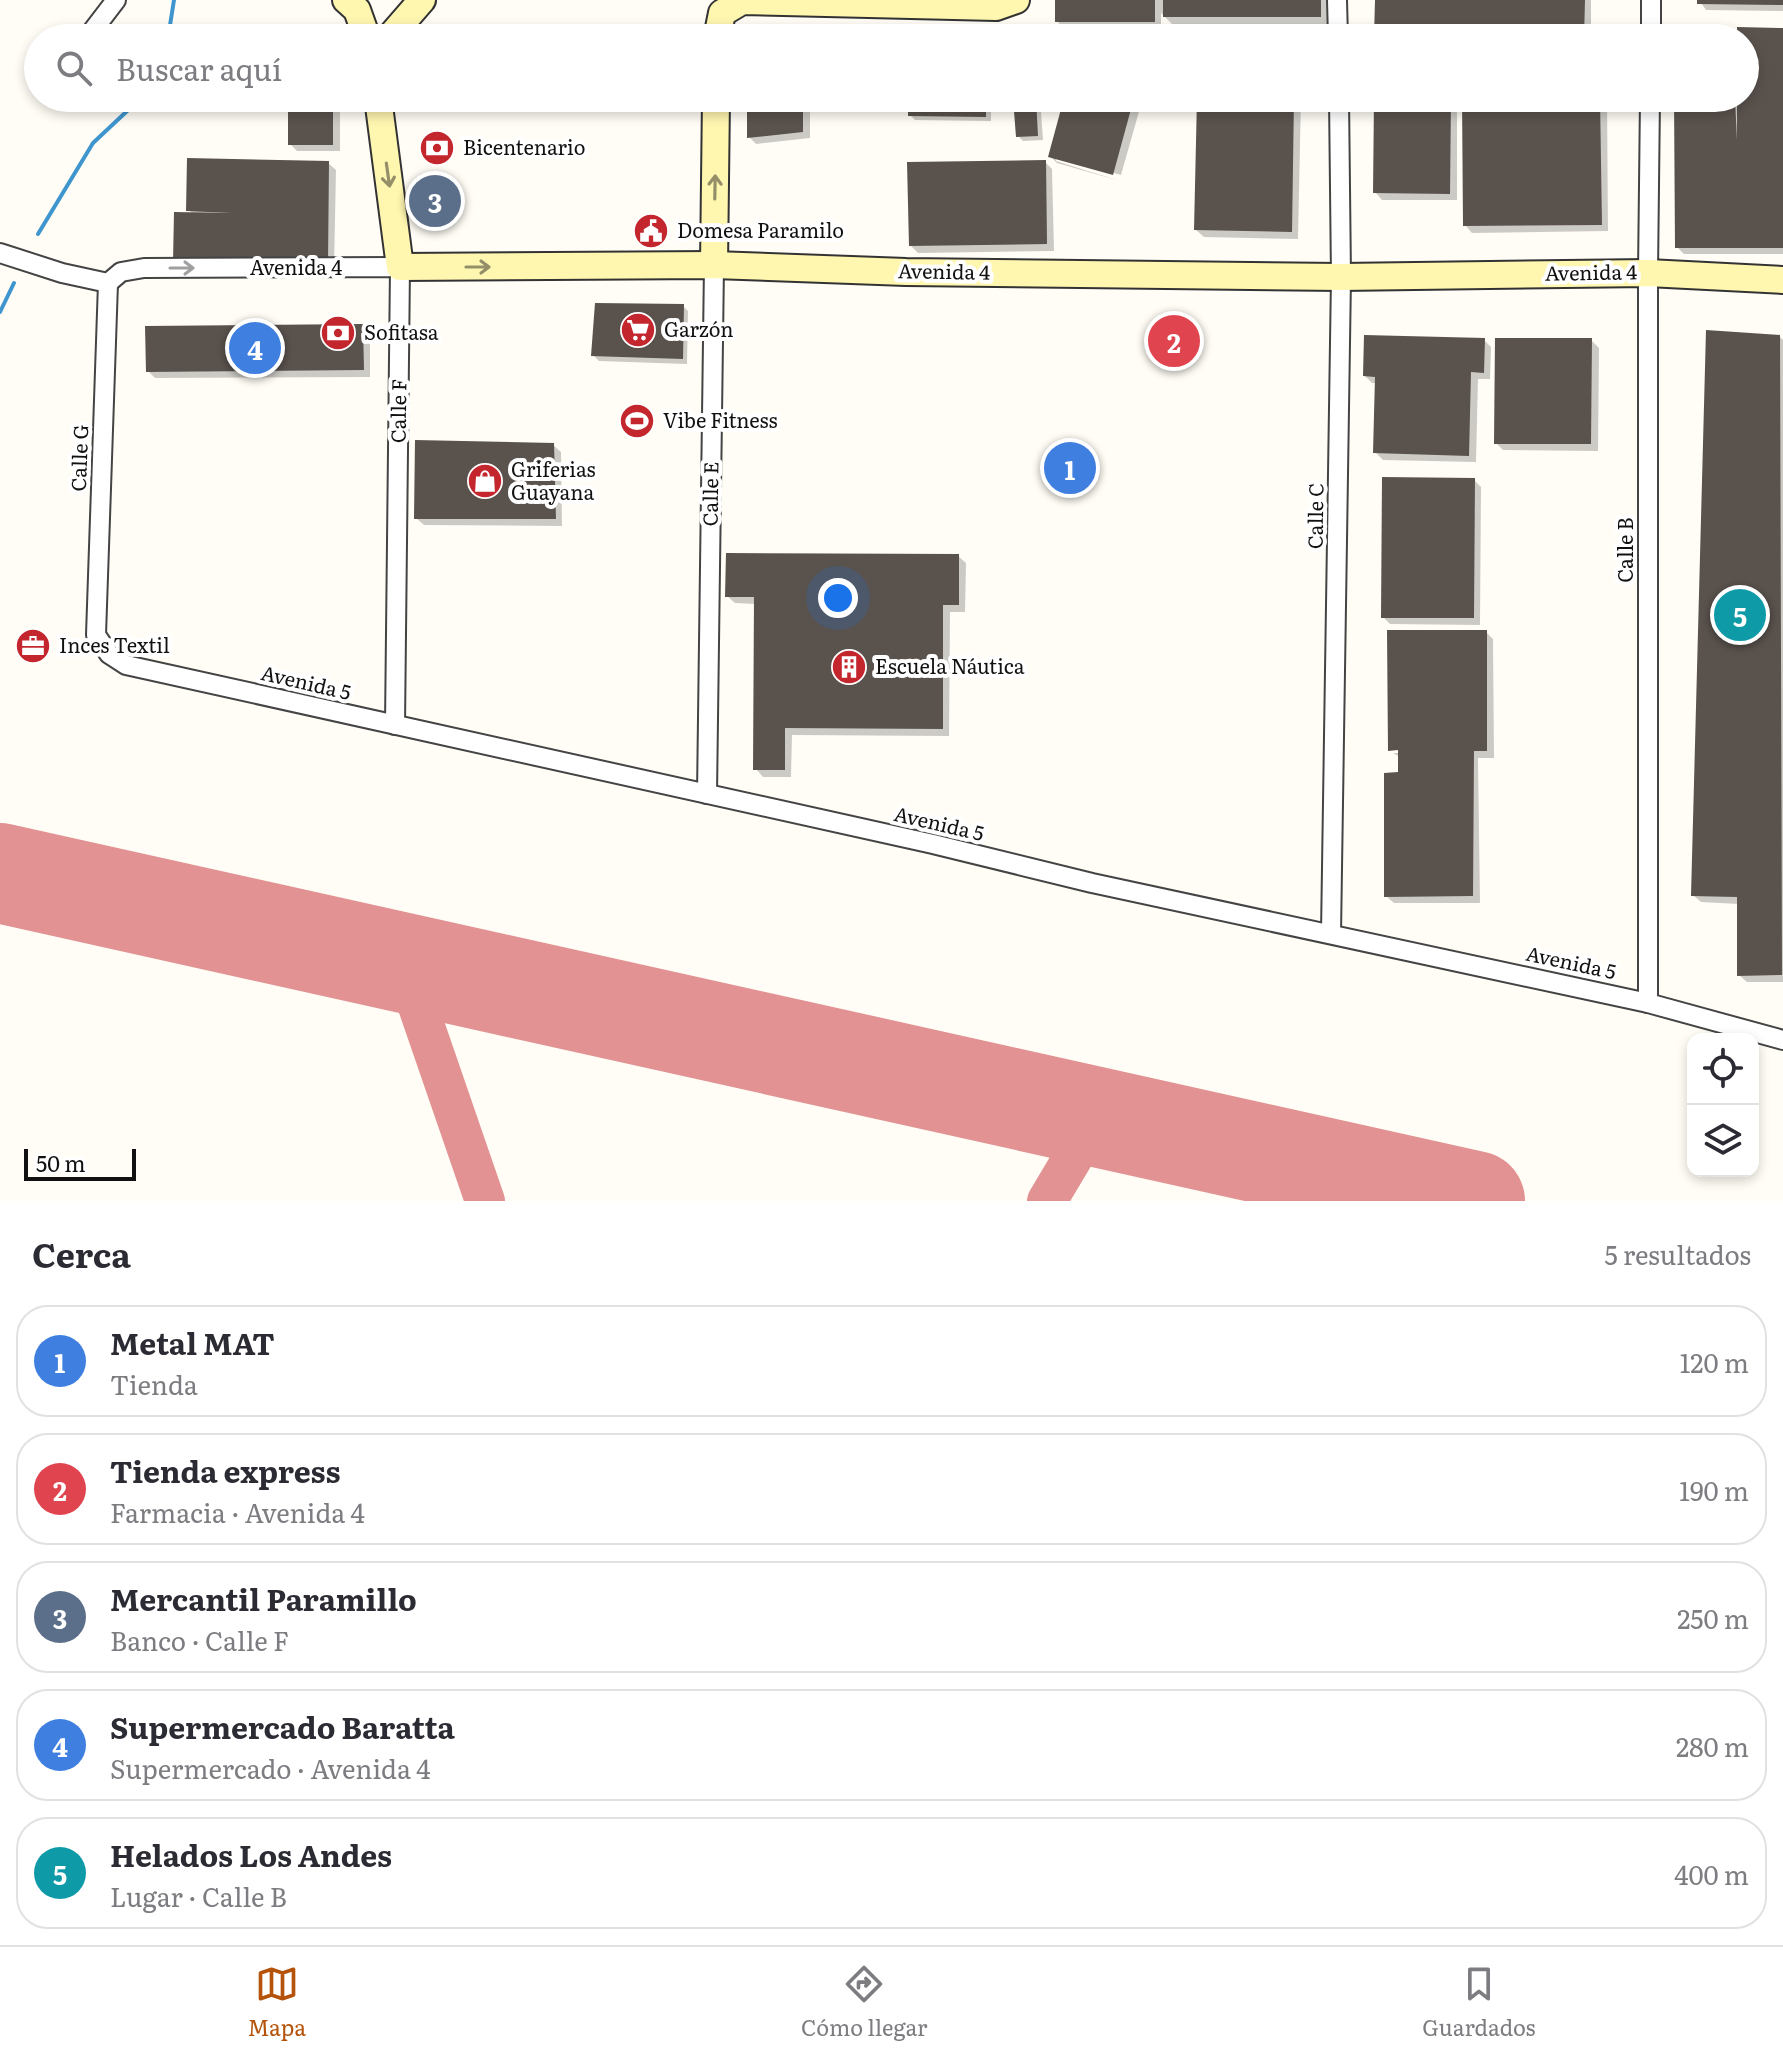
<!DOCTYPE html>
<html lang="es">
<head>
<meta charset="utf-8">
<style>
	body { margin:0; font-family:Literata,serif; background:#f2f2f3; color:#2b2b33 }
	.controls { position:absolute; right:24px; bottom:24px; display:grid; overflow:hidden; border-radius:16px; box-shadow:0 4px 12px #0003 }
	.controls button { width:72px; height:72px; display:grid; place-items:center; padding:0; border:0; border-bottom:2px solid #e1e1e2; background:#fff; color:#2b2b33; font:40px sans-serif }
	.scale { position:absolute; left:24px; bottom:20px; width:112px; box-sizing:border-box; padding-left:8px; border:4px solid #111; border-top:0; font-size:22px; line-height:28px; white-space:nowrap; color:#111; -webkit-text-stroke:6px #fff; paint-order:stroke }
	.you { position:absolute; left:838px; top:598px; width:28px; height:28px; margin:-20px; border:6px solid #fff; border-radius:50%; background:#1a73e8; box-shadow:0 0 0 12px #1a73e833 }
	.badge { display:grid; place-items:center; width:52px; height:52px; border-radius:50%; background:#b45309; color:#fff; font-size:26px; font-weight:700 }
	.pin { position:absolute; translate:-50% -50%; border:4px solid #fff; box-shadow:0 2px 8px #0006 }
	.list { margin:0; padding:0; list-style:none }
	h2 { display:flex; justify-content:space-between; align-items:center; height:104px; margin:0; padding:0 32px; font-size:34px }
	h2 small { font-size:26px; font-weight:400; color:#7c7c81 }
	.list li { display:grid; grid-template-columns:52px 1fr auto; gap:24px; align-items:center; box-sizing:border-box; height:112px; margin:0 16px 16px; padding:0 16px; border:2px solid #e1e1e2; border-radius:32px }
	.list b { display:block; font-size:30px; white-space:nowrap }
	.list p { margin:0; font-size:26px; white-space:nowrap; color:#7c7c81 }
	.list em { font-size:26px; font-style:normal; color:#7c7c81 }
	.icon { flex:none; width:44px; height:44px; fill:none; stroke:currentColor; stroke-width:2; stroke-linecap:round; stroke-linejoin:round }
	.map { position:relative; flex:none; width:1783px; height:1201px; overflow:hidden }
	.search { position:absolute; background:#fff; box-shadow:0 4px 12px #0003; left:24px; right:24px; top:24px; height:88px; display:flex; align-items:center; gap:20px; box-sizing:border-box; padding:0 28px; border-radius:44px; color:#7c7c81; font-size:30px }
	.sheet { height:744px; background:#fff }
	nav { display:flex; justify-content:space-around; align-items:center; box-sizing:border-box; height:112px; border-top:2px solid #e1e1e2; background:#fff; font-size:22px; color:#7c7c81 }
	nav a { display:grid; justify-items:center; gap:4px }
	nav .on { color:#b45309 }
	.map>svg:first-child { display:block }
	.shadow { fill:#0003 }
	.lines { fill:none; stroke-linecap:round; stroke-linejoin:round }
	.stream { stroke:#3f96cf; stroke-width:4 }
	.taxiway { stroke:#e29292; stroke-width:40 }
	.runway { stroke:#e29292; stroke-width:100 }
	.building { fill:#5a524d }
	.street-casing { stroke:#444; stroke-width:22 }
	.secondary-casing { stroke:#333; stroke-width:30 }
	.street { stroke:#fff; stroke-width:18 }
	.secondary { stroke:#fff6b0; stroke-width:26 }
	.oneway { stroke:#948f68 }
	.oneway2 { stroke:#a0a0a0 }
	.labels { text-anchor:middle; stroke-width:8; stroke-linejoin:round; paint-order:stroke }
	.poi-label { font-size:20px; fill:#111; stroke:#fff; text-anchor:start }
	.street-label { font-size:20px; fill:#111; stroke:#fff }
</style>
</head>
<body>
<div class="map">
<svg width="1783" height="1201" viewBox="0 0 1783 1201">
	<rect width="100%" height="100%" fill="#fffdf5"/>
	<g class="shadow">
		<path d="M1057 0H1327V24H1172L1161 13V29H1064L1057 21Z"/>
		<path d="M1377 0H1591V38H1376Z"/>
		<path d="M1699 0H1783V11L1706 10Z"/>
		<path d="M1783 30V254H1684L1677 247 1676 98H1745V38H1739Z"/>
		<path d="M290 98H340V151H297L290 144Z"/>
		<path d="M749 98H810V138L756 144 749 137Z"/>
		<path d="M910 98H991V121L915 120 910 115Z"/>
		<path d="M1015 98H1040L1043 140 1023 141 1018 136Z"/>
		<path d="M1066 98H1139L1142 101 1121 175 1056 157V161L1120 181 1057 163 1050 156Z"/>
		<path d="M1199 98H1301L1298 239 1204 237 1196 230Z"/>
		<path d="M1376 98H1457V200H1382L1375 192Z"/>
		<path d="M1464 98H1607L1608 231 1472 233 1465 225Z"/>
		<path d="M1045 162 1052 169 1054 251 918 253 911 246Z"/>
		<path d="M328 163 336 170 334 270 193 214 189 210Z"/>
		<path d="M683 306 688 311 687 364 599 361 593 355Z"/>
		<path d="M362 326 370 334V377L155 378 148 371Z"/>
		<path d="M1780 337 1783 340V982H1747L1739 975V904L1701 902 1693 895Z"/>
		<path d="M1484 340 1491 347 1490 379H1478L1476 462 1383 460 1375 452 1377 383H1372L1365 376Z"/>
		<path d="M1591 340 1599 348 1598 451 1503 450 1496 443Z"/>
		<path d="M553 445 561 452 562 526 424 525 416 518Z"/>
		<path d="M1474 480 1481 487 1480 625 1390 624 1383 617Z"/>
		<path d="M958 556 966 563 965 612H950L949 736 792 735 791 777H763L756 769V604L735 603 727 596Z"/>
		<path d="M1486 632 1493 639 1494 758H1478L1480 903H1394L1386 896 1404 775 1400 757 1393 753H1400Z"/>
	</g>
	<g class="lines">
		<g class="stream">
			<path d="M168 38 174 0"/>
			<path d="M38 234 93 143 141 98"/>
			<path d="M0 312 14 283"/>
		</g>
		<g class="taxiway">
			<path d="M403 963 485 1201"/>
			<path d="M1047 1201 1097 1117"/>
		</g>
		<path class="runway" d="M0 873 1475 1201"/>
	</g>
	<g class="building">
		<rect x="1055" y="0" width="100" height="22"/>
		<rect x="1163" y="0" width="158" height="17"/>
		<path d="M1375 0H1585L1584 38H1374Z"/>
		<path d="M1697 0H1783V5L1697 4Z"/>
		<path d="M1737 27 1783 28V248H1675L1674 98H1735L1737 141V98H1745V38H1737Z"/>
		<rect x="288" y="98" width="45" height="47"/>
		<path d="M747 98H803V132L747 138Z"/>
		<path d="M908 98H986V117L908 116Z"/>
		<path d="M1013 98H1036L1038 136 1016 137Z"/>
		<path d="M1064 98H1134L1113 175 1048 157Z"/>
		<path d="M1197 98H1294L1292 232 1194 230Z"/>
		<path d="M1374 98H1451L1450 194 1373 193Z"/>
		<path d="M1462 98H1600L1602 225 1463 226Z"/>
		<path d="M187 158 329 161 328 263 173 262 174 212 231 213 186 211Z"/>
		<path d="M1046 160 1047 244 909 246 907 162Z"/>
		<path d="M595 303 684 304 683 359 591 356Z"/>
		<path d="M363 324 364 370 146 372 145 326Z"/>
		<path d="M1706 330 1780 335 1782 975 1737 976V897L1691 896Z"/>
		<path d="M1364 335 1485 338 1484 373 1471 372 1469 456 1373 453 1375 377 1363 376Z"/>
		<path d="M1495 338H1592L1591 444H1494Z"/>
		<path d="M415 440 554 443 556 519H414Z"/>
		<path d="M1382 477 1475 478 1474 618H1381Z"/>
		<path d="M726 553 959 554V605H943V729L785 728V770H753L754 597H725Z"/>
		<path d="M1387 630H1487V751H1474L1473 896 1384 897V773L1398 772V750L1388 751Z"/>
	</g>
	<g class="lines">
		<g class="street-casing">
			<g id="street">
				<path d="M1337 0 1338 38"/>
				<path d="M87 38 116 0"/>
				<path d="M1651 38V0"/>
				<path d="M0 253 62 273 108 283"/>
				<path d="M108 283 96 635 109 654 126 665 933 844 1092 883 1648 1003 1783 1040"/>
				<path d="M108 283 121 272 144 268 400 267 395 725"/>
				<path d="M707 794 714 265"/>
				<path d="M1331 934 1341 277 1339 98"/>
				<path d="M1648 1003V273L1650 98"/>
			</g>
		</g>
		<g class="secondary-casing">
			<g id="secondary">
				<path d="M346 0 357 10 367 38"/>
				<path d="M389 38 422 0"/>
				<path d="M717 38 722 13 742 1 996 7 1016 0"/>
				<path d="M378 98 400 267 714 265 906 272 1341 277 1648 273 1783 280"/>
				<path d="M714 265 716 98"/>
			</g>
		</g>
		<use href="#street" class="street"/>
		<use href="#secondary" class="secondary"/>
	</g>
	<defs><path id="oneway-shaft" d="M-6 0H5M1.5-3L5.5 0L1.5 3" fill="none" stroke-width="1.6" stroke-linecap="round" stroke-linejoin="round" transform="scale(2)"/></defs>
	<g class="oneway">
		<use href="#oneway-shaft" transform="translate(388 175) rotate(82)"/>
		<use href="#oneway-shaft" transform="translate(715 187) rotate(-89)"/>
		<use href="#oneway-shaft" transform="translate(478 267)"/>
	</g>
	<use class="oneway2" href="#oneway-shaft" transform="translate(182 268)"/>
	<defs>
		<g id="bank-disc" transform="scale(1.8)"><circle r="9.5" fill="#c4262e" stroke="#fff"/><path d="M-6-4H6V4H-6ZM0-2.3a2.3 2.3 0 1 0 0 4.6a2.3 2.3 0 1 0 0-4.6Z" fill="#fff"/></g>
		<g id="civic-disc" transform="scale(1.8)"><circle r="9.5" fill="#c4262e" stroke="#fff"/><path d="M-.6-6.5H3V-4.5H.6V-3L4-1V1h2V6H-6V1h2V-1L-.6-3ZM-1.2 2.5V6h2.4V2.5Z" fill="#fff"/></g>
		<g id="supermarket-disc" transform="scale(1.8)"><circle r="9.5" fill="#c4262e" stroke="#fff"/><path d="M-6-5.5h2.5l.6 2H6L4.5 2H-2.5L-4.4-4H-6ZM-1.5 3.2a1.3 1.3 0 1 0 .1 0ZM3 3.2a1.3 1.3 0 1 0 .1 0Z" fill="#fff"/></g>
		<g id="stadium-disc" transform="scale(1.8)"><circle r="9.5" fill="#c4262e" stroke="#fff"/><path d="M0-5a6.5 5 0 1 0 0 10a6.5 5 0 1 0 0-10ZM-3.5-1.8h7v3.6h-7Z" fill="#fff"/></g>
		<g id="shop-disc" transform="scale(1.8)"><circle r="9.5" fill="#c4262e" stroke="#fff"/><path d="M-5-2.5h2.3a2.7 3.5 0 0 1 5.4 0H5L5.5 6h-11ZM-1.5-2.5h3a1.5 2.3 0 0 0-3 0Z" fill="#fff"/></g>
		<g id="office-disc" transform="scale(1.8)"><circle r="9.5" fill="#c4262e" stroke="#fff"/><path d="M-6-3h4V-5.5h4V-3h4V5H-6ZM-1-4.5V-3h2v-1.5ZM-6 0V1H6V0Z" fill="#fff"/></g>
		<g id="building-disc" transform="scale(1.8)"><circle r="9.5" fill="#c4262e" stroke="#fff"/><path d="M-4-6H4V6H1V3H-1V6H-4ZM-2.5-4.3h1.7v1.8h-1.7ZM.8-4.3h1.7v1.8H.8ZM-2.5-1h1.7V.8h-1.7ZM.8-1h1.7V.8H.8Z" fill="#fff"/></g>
	</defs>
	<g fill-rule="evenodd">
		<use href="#bank-disc" x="437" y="148"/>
		<use href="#civic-disc" x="651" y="231"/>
		<use href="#supermarket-disc" x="638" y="330"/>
		<use href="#bank-disc" x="338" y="333"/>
		<use href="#stadium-disc" x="637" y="421"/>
		<use href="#shop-disc" x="485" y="481"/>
		<use href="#office-disc" x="33" y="646"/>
		<use href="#building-disc" x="849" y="667"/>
	</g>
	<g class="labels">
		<g class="poi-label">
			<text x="463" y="155">Bicentenario</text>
			<text x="677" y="238">Domesa Paramilo</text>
			<text x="664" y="337">Garzón</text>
			<text x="364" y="340">Sofitasa</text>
			<text x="663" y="428">Vibe Fitness</text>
			<text x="511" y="477">Griferias<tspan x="511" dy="23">Guayana</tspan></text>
			<text x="59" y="653">Inces Textil</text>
			<text x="875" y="674">Escuela Náutica</text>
		</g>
		<g class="street-label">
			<text x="296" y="275">Avenida 4</text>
			<text transform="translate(944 272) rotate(1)" y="7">Avenida 4</text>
			<text transform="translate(1591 273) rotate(-1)" y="7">Avenida 4</text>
			<text transform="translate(399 411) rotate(-89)" y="7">Calle F</text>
			<text transform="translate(80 458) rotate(-88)" y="7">Calle G</text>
			<text transform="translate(711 494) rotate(-89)" y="7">Calle E</text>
			<text transform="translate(1316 516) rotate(-89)" y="7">Calle C</text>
			<text transform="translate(1626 550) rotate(-90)" y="7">Calle B</text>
			<text transform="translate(306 683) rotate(13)" y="7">Avenida 5</text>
			<text transform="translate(939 824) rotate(13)" y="7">Avenida 5</text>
			<text transform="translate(1571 963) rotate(12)" y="7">Avenida 5</text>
		</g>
	</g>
</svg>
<div class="controls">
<button><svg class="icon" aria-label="locate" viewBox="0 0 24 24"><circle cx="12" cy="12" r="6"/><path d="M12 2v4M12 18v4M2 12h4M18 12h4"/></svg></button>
<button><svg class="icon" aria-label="layers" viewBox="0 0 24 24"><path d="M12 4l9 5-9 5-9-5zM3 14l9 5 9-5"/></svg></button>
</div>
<div class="scale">50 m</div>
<div class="you"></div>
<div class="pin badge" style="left:1070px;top:468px;background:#3f7fe0">1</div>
<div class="pin badge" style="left:1174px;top:341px;background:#e0444e">2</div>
<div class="pin badge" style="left:435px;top:201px;background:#5c6f8a">3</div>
<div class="pin badge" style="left:255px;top:348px;background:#3f7fe0">4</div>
<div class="pin badge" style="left:1740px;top:615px;background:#0f9aa8">5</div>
<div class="search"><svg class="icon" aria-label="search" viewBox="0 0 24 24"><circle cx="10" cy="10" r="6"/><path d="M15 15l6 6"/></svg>Buscar aquí</div>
</div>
<section class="sheet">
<h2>Cerca<small>5 resultados</small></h2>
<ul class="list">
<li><span class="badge" style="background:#3f7fe0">1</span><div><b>Metal MAT</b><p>Tienda</p></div><em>120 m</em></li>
<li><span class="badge" style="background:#e0444e">2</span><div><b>Tienda express</b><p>Farmacia · Avenida 4</p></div><em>190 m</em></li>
<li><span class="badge" style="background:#5c6f8a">3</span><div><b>Mercantil Paramillo</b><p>Banco · Calle F</p></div><em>250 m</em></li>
<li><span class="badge" style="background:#3f7fe0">4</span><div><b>Supermercado Baratta</b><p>Supermercado · Avenida 4</p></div><em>280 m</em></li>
<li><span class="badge" style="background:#0f9aa8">5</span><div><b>Helados Los Andes</b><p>Lugar · Calle B</p></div><em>400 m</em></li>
</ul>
</section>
<nav>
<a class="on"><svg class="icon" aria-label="map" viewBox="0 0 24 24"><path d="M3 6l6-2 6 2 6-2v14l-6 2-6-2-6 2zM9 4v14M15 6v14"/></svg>Mapa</a>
<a><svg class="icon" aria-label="directions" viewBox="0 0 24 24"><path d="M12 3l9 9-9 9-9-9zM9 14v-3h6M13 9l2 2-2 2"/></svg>Cómo llegar</a>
<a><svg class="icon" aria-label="saved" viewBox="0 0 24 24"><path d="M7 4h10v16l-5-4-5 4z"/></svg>Guardados</a>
</nav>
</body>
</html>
